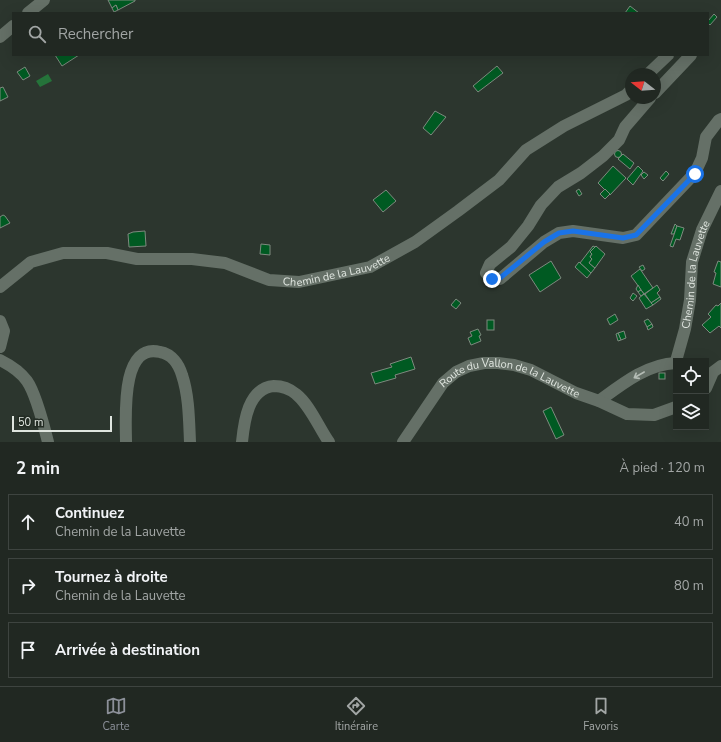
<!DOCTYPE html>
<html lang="fr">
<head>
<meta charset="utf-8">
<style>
	body { margin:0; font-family:"Nunito Sans",sans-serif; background:#29302a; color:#f1f3f6 }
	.controls { position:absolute; right:12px; bottom:12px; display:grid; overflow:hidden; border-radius:0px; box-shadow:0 4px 16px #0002 }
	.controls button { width:36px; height:36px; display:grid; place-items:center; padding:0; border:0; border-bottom:1px solid #3e4440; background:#212822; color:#f1f3f6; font:20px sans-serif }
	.compass { position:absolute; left:625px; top:68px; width:36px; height:36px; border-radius:50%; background:#212822; box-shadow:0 4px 16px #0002; rotate:287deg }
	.scale { position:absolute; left:12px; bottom:10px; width:100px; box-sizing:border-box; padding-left:4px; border:2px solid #dfe5df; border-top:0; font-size:11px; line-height:14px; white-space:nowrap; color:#dfe5df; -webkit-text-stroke:3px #232c24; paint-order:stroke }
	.stop { position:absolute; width:12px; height:12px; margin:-9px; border:3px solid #1a73e8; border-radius:50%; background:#fff }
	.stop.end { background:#1a73e8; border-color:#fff; box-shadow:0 1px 4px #0008 }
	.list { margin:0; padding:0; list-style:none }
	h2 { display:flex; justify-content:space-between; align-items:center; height:52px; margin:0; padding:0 16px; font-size:17px }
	h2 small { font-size:13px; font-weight:400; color:#a2a6a5 }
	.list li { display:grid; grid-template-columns:26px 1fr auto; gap:12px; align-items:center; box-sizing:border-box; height:56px; margin:0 8px 8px; padding:0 8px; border:1px solid #3e4440; border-radius:0px }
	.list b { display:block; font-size:15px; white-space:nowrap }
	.list p { margin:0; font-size:13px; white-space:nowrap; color:#a2a6a5 }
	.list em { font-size:13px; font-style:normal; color:#a2a6a5 }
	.icon { flex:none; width:22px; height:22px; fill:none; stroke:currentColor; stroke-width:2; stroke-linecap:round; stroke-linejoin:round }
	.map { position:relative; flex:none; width:721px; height:442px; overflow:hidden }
	.search { position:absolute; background:#212822; box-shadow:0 4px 16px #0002; left:12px; right:12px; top:12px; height:44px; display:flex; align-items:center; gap:10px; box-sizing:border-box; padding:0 14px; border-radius:0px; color:#a2a6a5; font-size:15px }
	.sheet { height:244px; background:#212822 }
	nav { display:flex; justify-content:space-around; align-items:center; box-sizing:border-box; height:56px; border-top:1px solid #3e4440; background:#212822; font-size:11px; color:#a2a6a5 }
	nav a { display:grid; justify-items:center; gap:2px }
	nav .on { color:#8c9099 }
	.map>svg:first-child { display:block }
	.water { fill:#25733a }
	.building { fill:#005a22; stroke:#7e897f }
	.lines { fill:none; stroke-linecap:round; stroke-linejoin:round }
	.minor { stroke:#657067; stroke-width:12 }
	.oneway { stroke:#b4bcb5 }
	.route { stroke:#1a73e8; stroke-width:5 }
	.labels { text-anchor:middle; stroke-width:4; stroke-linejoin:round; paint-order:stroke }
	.street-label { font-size:11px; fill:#dfe5df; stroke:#232c24 }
</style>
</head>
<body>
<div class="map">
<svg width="721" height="442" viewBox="0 0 721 442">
	<rect width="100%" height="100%" fill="#2c362e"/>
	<path class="water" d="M48 74 52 81 40 87 36 81Z"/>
	<g class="building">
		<path d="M108 0H135V1L118 10 116 5 112 8Z"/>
		<path d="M116 5 118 10 114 12 112 8Z"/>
		<path d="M630 6 639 13H625Z"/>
		<path d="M714 14 717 17 710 25 708 23V21Z"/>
		<path d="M55 55H79L62 66Z"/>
		<path d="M497 66 503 73 478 92 473 86Z"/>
		<path d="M25 67 30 76 23 80 17 72Z"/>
		<path d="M3 87 8 97 0 101V88Z"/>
		<path d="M435 111 446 117 431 135 423 128Z"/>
		<circle cx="618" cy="154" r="3.5"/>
		<path d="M623 154 634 163 630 169 618 159Z"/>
		<path d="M613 166 626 178 610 195 598 183Z"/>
		<path d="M638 166 643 171 633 185 627 179Z"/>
		<path d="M666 171 669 174 663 181 660 178Z"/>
		<path d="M644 172 648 175 644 179 641 175Z"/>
		<path d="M579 189 582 194 579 196 576 191Z"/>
		<path d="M605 189 610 194 605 199 600 194Z"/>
		<path d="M386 190 396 201 383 212 373 200Z"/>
		<path d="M3 215 5 216 10 223 0 228V217Z"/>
		<path d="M675 224 677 226 674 234H671Z"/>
		<path d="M677 226 684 228 680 240 676 239 673 247 670 246Z"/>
		<path d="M145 231 146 246 129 247 128 234 133 232Z"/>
		<path d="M261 244 270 245V255L260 254Z"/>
		<path d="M593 246 595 247 590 252 592 254 590 257 592 259 589 263 595 268 591 273 580 263Z"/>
		<path d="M596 246 605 254 595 268 589 263 592 259 590 257 592 254 590 252Z"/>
		<path d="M551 261 561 278 540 292 529 275Z"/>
		<path d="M718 261 721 262V287L713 284 716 273 714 272Z"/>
		<path d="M579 262 591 273 587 278 575 267Z"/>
		<path d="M643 265 645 269 642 271 639 267Z"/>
		<path d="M640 269 653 288 644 294 631 276Z"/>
		<path d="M638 285 641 290 638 292 636 289Z"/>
		<path d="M657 285 660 290 657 293 660 297 651 303 645 294Z"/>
		<path d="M641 290 644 294 641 296 638 292Z"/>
		<path d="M633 293 637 296 633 301 630 298Z"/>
		<path d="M644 294 653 305 646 309 639 298Z"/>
		<path d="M660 297 661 299 653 305 651 303Z"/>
		<path d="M456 299 461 303 456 309 451 305Z"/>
		<path d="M721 303V328L719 326 710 333 702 325 711 317 708 314 716 305 718 306Z"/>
		<path d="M615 314 618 320 610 325 607 319Z"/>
		<path d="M648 319 652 324 647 327 644 321Z"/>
		<rect x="487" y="320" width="7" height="10"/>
		<path d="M652 324 653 327 648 330 647 327Z"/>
		<path d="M478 329 481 335 479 336 481 341 471 345 468 338 472 336 470 332Z"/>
		<path d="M624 331 626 338 621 340 618 333Z"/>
		<path d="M618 333 621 340 618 341 616 334Z"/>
		<path d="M411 357 415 369 395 375 396 378 375 384 371 373 392 367 390 364Z"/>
		<rect x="659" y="373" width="6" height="6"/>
		<path d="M551 407 564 435 556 439 543 411Z"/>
	</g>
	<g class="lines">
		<g class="minor">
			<path d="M28 13 44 0"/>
			<path d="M0 37 13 26"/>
			<path d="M648 74 668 55"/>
			<path d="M655 93 691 55"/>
			<path d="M650 98 625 127 619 140 603 156 581 173 558 187 541 205 528 226 511 247 490 264 486 273 492 279H500L544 242 559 233 573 231 623 238 636 235 695 173 702 158 706 137 719 120 721 119"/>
			<path id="s1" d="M0 287 31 262 63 253H107L137 259H192L225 263 269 280 299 282 370 267 415 242 458 211 499 180 526 150 564 126 626 95 631 90"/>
			<path d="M0 321 4 331 0 347"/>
			<path d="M0 360C10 365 20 371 27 381 36 394 44 426 48 442"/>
			<path id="s2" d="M676 361 685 329 690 300 692 262 702 230 721 191"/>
			<path d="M706 388 713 372 721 366"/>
			<path d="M599 401C622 384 647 364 676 363"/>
			<path d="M126 442C126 419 120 342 160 352 172 354 179 365 182 375 189 396 189 420 190 442"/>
			<path d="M242 442C244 422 248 388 274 386 282 386 290 389 296 394 310 405 319 428 329 442"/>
			<path id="s3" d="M403 442 443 383 456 372 469 366 484 363H498L514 365 531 370 576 393 599 401 627 414 654 415 676 407"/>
		</g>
	</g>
	<defs><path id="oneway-shaft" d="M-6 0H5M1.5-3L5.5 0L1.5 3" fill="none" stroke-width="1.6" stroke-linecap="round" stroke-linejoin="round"/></defs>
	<use class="oneway" href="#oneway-shaft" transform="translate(639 375) rotate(150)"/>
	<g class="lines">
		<path class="route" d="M492 279 500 278 544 242 559 233 573 231 623 238 636 235 695 174"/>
	</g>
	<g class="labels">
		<g class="street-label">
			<text dy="4" stroke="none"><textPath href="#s1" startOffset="352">Chemin de la Lauvette</textPath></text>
			<text dy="4" stroke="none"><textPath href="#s2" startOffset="89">Chemin de la Lauvette</textPath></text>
			<text dy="4" stroke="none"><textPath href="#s3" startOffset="144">Route du Vallon de la Lauvette</textPath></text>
		</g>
	</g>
</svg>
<div class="controls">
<button><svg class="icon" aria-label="locate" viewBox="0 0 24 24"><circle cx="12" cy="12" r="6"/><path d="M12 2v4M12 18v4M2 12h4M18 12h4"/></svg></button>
<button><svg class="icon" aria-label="layers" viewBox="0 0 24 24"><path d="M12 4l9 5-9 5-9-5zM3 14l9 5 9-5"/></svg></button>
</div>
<svg class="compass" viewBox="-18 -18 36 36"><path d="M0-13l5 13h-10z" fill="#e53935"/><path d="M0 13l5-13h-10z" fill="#a2a6a5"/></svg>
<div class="scale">50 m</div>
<div class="stop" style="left:695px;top:174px"></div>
<div class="stop end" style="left:492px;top:279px"></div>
<div class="search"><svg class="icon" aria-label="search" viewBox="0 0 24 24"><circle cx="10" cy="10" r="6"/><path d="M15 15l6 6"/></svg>Rechercher</div>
</div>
<section class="sheet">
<h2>2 min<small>À pied · 120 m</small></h2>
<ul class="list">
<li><svg class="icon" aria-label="ahead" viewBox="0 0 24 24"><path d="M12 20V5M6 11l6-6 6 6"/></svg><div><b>Continuez</b><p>Chemin de la Lauvette</p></div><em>40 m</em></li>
<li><svg class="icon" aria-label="right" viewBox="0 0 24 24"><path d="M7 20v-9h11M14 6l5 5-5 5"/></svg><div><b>Tournez à droite</b><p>Chemin de la Lauvette</p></div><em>80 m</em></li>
<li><svg class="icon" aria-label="arrive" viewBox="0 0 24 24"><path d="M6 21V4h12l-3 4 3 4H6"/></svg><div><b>Arrivée à destination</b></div></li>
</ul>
</section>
<nav>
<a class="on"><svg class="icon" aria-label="map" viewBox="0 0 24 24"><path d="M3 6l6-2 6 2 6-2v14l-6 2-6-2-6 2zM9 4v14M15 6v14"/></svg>Carte</a>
<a><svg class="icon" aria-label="directions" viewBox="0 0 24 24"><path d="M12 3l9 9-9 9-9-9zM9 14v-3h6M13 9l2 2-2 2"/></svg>Itinéraire</a>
<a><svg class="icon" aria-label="saved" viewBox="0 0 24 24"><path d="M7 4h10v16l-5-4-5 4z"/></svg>Favoris</a>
</nav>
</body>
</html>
